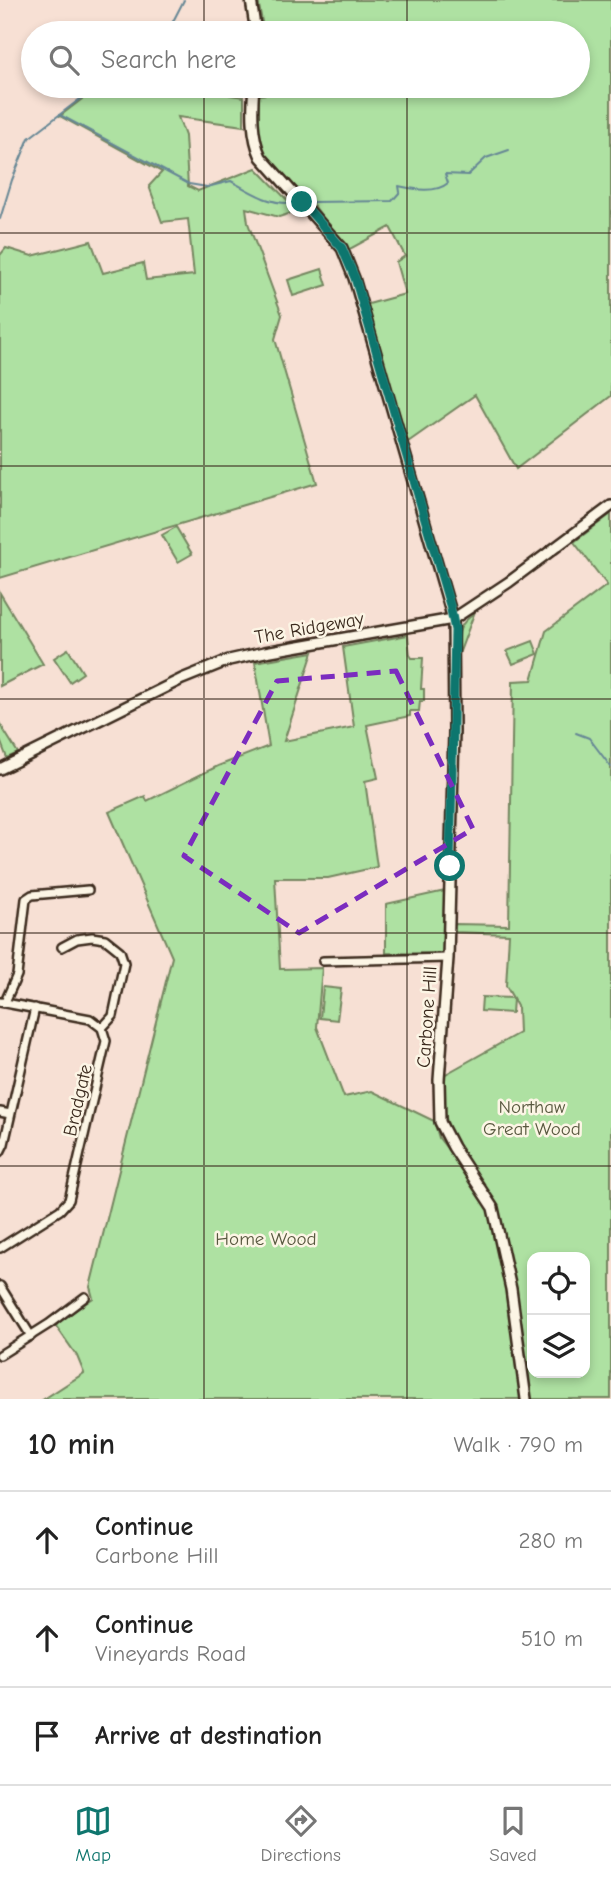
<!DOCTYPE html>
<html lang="en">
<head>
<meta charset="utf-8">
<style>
	body { margin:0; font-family:"Comic Neue",sans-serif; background:#f2f2f2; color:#222 }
	.controls { position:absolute; right:21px; bottom:21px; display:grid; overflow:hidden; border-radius:14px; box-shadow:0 4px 10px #0003 }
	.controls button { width:63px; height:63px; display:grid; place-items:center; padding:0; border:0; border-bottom:2px solid #e0e0e0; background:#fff; color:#222; font:35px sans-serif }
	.stop { position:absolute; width:21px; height:21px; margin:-16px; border:5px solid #0f766e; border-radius:50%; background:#fff }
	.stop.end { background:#0f766e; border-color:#fff; box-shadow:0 2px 7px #0008 }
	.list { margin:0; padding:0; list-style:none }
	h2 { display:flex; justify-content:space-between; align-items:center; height:91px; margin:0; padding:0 28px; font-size:30px }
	h2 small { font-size:23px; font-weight:400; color:#767676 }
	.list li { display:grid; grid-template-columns:46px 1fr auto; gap:21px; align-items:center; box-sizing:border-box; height:98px; padding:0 28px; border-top:2px solid #e0e0e0 }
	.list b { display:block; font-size:26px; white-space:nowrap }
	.list p { margin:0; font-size:23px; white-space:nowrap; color:#767676 }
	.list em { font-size:23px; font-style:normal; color:#767676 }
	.icon { flex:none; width:38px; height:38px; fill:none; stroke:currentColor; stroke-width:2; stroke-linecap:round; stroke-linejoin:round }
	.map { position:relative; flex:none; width:611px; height:1399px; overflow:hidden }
	.search { position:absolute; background:#fff; box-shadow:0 4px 10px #0003; left:21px; right:21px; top:21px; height:77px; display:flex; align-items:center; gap:18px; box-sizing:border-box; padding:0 24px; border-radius:38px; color:#767676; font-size:26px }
	.sheet { height:385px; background:#fff }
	nav { display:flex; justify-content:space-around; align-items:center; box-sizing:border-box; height:98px; border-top:2px solid #e0e0e0; background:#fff; font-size:19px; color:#767676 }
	nav a { display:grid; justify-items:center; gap:4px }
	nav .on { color:#0f766e }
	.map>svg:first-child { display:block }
	.green { fill:#aee1a2; stroke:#748660; stroke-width:2; fill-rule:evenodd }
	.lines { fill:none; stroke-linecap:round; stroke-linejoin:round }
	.stream { stroke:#668795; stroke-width:2 }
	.minor-casing { stroke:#3b2a1e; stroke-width:12 }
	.tertiary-casing { stroke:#3b2a1e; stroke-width:14 }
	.minor { stroke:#fcf5e5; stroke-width:7 }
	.tertiary { stroke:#fcf5e5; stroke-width:9 }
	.route { stroke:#0f766e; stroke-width:9 }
	.marked { fill:none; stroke:#7b2cbf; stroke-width:5; stroke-dasharray:14 9; stroke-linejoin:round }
	.grid { fill:none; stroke:#3b2a1e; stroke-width:2; stroke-opacity:0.55 }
	.labels { text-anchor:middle; stroke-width:5; stroke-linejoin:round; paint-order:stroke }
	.street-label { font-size:19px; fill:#3b2a1e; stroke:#fcf5e5 }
	.park-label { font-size:19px; fill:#58583f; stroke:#fcf5e5 }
</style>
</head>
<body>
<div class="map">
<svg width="611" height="1399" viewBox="0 0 611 1399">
	<rect width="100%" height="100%" fill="#f7e0d4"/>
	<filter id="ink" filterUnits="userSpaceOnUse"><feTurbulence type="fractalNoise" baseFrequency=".0143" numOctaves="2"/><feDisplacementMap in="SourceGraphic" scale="14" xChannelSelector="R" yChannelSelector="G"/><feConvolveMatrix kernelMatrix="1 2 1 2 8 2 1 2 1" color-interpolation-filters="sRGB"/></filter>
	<g filter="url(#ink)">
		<g class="green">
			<path d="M258 0H611V396L516 469 475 395 408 442 365 305 405 294 396 262 405 256 390 227 348 250 308 198 276 170 261 148 258 133 259 95 327 86H578V33H264Z"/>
			<path d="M99 86H231L230 95 244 97V126L178 117 185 136 188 186 198 191 256 168 298 211 279 217 246 208 248 223 282 315 275 339 317 483 0 578V255L6 248 32 256 91 241 103 273 143 263 146 280 194 275 188 219 162 222 149 186 162 172 60 116Z"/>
			<path d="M322 269 327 285 293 296 288 280Z"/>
			<path d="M611 514V1399H44L84 1373 77 1356 56 1326 60 1321 93 1298 90 1287 172 957 109 812 145 796 147 801 218 766 269 746 255 662 313 652 284 741 354 727 343 647 408 635 410 655 412 658H423L421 689H424V701H420L419 711H410V716L367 725 378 778 365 781 377 867 328 878H275L280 969 322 968 317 1027 344 1097 372 1091 434 1121 439 1138 489 1202 450 1132 444 1111V1075L519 1033 518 1008 513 999 512 1013 481 1011 482 997 513 998 506 986 509 934 454 932V924L509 925 513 681 532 680 546 631 607 585 574 542ZM532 1257H585V1373H532Z"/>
			<path d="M176 527 192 554 178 562 162 535Z"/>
			<path d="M0 593 43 664 0 686Z"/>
			<path d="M474 614 459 654C459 633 456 626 474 614Z"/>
			<path d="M533 641 538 654 513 664 507 651Z"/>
			<path d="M68 649 83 673 70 682 54 658Z"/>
			<path d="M0 724 18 753 7 758 0 740Z"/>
			<path d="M445 891 443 954 386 953V904Z"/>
			<path d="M323 987 341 989 337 1020 320 1018Z"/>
		</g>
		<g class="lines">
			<g class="stream">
				<path d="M167 33 184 0"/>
				<path d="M60 115 189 184 207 187 231 181C251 192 268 204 291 203"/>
				<path d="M312 202 392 201 400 192 399 186C413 189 435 194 448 183L445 174 468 175 486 158 509 150"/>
				<path d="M0 219 12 180 29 138 97 86"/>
				<path d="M576 733 589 738 611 767"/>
			</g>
			<g class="minor-casing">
				<g id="minor">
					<path d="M62 947 77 939 92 937 105 939 120 951 124 963 113 1016 102 1028"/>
					<path d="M323 961 448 958"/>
					<path d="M0 1002 90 1019 102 1028 106 1041 69 1200 60 1210 0 1248"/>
					<path d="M5 1002 17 975 26 899 32 895 88 890"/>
					<path d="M0 1112 10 1114"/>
					<path d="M0 1152 4 1144 35 1008"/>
					<path d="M0 1286 31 1336"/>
					<path d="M0 1355 49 1324 85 1297"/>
				</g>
			</g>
			<g class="tertiary-casing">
				<g id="tertiary">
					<path d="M251 0 256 33"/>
					<path d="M254 86C252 109 251 136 261 157L342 248 354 278 453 619 454 731 448 958 439 1080 440 1122 453 1147 493 1208 511 1289 526 1399"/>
					<path d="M0 769 182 679 229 660 265 652 453 619 509 582 611 506"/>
				</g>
			</g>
			<use href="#minor" class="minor"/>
			<use href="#tertiary" class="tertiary"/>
		</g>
	</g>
	<g class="lines" filter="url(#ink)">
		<path class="route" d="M302 202 342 248 355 278 450 605 455 630 450 866"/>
	</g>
	<path class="marked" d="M396 671 473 829 299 933 184 856 277 681Z"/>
	<path class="grid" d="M204 0V33M407 0V33M204 86V1399M407 86V1399M0 233H611M0 466H611M0 699H611M0 933H611M0 1166H611"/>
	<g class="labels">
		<g class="street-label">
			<text transform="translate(309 627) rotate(-10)" y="7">The Ridgeway</text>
			<text transform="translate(426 1017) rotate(-86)" y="7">Carbone Hill</text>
			<text transform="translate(77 1100) rotate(-77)" y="7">Bradgate</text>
		</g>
		<g class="park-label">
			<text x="532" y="1113">Northaw<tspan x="532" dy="22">Great Wood</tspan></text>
			<text x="266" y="1245">Home Wood</text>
		</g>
	</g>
</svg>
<div class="controls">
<button><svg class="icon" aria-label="locate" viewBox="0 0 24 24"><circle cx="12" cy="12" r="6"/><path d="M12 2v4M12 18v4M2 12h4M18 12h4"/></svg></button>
<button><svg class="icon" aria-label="layers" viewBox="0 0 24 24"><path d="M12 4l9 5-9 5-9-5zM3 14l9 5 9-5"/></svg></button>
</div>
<div class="stop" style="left:450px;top:866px"></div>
<div class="stop end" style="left:302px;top:202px"></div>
<div class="search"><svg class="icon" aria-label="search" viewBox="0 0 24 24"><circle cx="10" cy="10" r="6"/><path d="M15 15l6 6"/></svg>Search here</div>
</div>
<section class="sheet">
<h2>10 min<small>Walk · 790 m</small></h2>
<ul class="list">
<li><svg class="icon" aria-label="ahead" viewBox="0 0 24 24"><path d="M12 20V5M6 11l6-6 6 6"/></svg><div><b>Continue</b><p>Carbone Hill</p></div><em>280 m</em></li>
<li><svg class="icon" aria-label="ahead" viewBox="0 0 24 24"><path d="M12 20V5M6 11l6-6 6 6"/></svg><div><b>Continue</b><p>Vineyards Road</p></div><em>510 m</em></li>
<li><svg class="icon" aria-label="arrive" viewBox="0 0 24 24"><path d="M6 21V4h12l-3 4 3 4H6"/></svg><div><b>Arrive at destination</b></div></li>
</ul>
</section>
<nav>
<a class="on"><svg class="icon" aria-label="map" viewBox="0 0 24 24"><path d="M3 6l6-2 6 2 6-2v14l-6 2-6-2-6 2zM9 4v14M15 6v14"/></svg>Map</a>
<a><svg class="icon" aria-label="directions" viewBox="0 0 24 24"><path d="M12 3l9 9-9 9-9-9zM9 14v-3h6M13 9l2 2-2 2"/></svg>Directions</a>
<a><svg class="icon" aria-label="saved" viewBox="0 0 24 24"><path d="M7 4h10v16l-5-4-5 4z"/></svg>Saved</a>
</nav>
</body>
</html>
